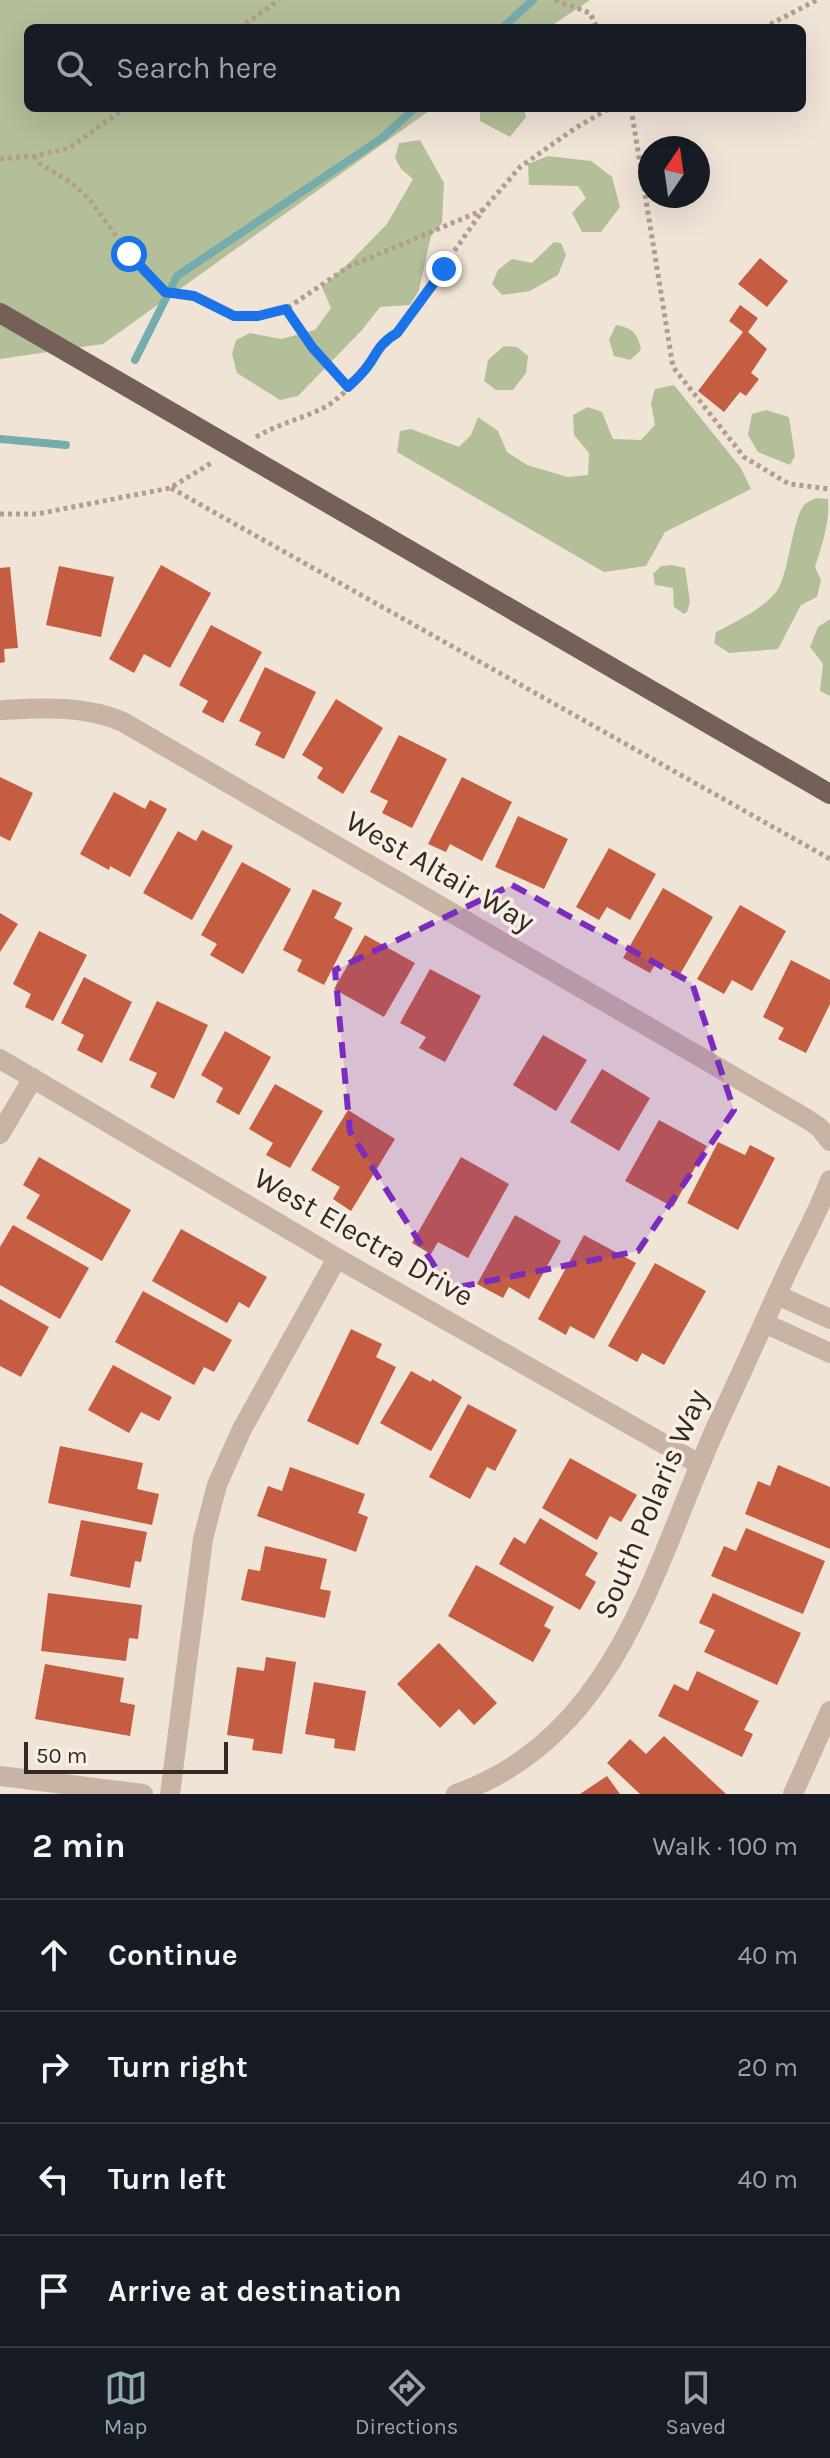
<!DOCTYPE html>
<html lang="en">
<head>
<meta charset="utf-8">
<style>
	body { margin:0; font-family:Karla,sans-serif; background:#20242c; color:#f1f3f6 }
	.compass { position:absolute; left:638px; top:136px; width:72px; height:72px; border-radius:50%; background:#171b24; box-shadow:0 8px 32px #0002; rotate:13deg }
	.scale { position:absolute; left:24px; bottom:20px; width:204px; box-sizing:border-box; padding-left:8px; border:4px solid #332925; border-top:0; font-size:22px; line-height:28px; white-space:nowrap; color:#332925; -webkit-text-stroke:6px #f8eee3; paint-order:stroke }
	.stop { position:absolute; width:24px; height:24px; margin:-18px; border:6px solid #1a73e8; border-radius:50%; background:#fff }
	.stop.end { background:#1a73e8; border-color:#fff; box-shadow:0 2px 8px #0008 }
	.list { margin:0; padding:0; list-style:none }
	h2 { display:flex; justify-content:space-between; align-items:center; height:104px; margin:0; padding:0 32px; font-size:34px }
	h2 small { font-size:26px; font-weight:400; color:#9ea1a6 }
	.list li { display:grid; grid-template-columns:52px 1fr auto; gap:24px; align-items:center; box-sizing:border-box; height:112px; padding:0 32px; border-top:2px solid #363941 }
	.list b { display:block; font-size:30px; white-space:nowrap }
	.list em { font-size:26px; font-style:normal; color:#9ea1a6 }
	.icon { flex:none; width:44px; height:44px; fill:none; stroke:currentColor; stroke-width:2; stroke-linecap:round; stroke-linejoin:round }
	.map { position:relative; flex:none; width:830px; height:1794px; overflow:hidden }
	.search { position:absolute; background:#171b24; box-shadow:0 8px 32px #0002; left:24px; right:24px; top:24px; height:88px; display:flex; align-items:center; gap:20px; box-sizing:border-box; padding:0 28px; border-radius:12px; color:#9ea1a6; font-size:30px }
	.sheet { height:552px; background:#171b24 }
	nav { display:flex; justify-content:space-around; align-items:center; box-sizing:border-box; height:112px; border-top:2px solid #363941; background:#171b24; font-size:22px; color:#9ea1a6 }
	nav a { display:grid; justify-items:center; gap:4px }
	nav .on { color:#91abad }
	.map>svg:first-child { display:block }
	.green { fill:#b3bf98 }
	.lines { fill:none; stroke-linecap:round; stroke-linejoin:round }
	.stream { stroke:#77acad; stroke-width:8 }
	.building { fill:#c45d41 }
	.path { stroke:#b49d8e; stroke-width:5; stroke-dasharray:4 4; stroke-linecap:butt }
	.street { stroke:#c8b3a4; stroke-width:20 }
	.primary { stroke:#756057; stroke-width:20 }
	.route { stroke:#1a73e8; stroke-width:10 }
	.marked { fill:#7b2cbf; fill-opacity:0.2; stroke:#7b2cbf; stroke-width:6; stroke-dasharray:16 10; stroke-linejoin:round }
	.labels { text-anchor:middle; stroke-width:7; stroke-linejoin:round; paint-order:stroke }
	.street-label { font-size:30px; fill:#332925; stroke:#f8eee3 }
</style>
</head>
<body>
<div class="map">
<svg width="830" height="1794" viewBox="0 0 830 1794">
	<rect width="100%" height="100%" fill="#f0e4d7"/>
	<g class="green">
		<path d="M0 0H590L548 28H28V108H433L103 344 0 359Z"/>
		<path d="M480 108H524L526 117 510 137 480 121Z"/>
		<path d="M420 140 444 183 442 223 431 236 419 290 410 305 380 307 362 330 298 396 280 400 237 373 232 354 236 340 250 333 281 339 315 330 331 308 322 287 350 262 387 224 413 179 401 169 395 158 399 143Z"/>
		<path d="M548 156 591 161 612 177 620 207 601 232H582L572 213 586 198 578 186 529 185 528 164Z"/>
		<path d="M554 242 561 243 566 255 558 275 530 291 502 295 492 284 498 270 512 259 532 263Z"/>
		<path d="M616 325C633 328 638 334 641 350L630 360 614 356 609 340Z"/>
		<path d="M504 346 517 347 528 356 526 373 513 390H496L484 381 488 360Z"/>
		<path d="M674 385 741 468 751 489 665 532 646 566 604 572 397 452 400 431 411 429 459 447 471 435 478 417 498 431 507 452 527 465 568 477 588 475 589 453 574 435 573 415 588 407 602 412 613 439 641 440 655 425 651 403 655 389Z"/>
		<path d="M766 410 789 417 795 456 790 465 758 452 748 435 752 414Z"/>
		<path d="M816 498 828 499C830 522 822 545 815 567L821 580 817 597 801 605 778 649 729 653 714 643 716 632C734 623 768 606 778 589 790 568 792 518 805 504 806 503 814 499 816 498Z"/>
		<path d="M672 565 685 568 690 602 687 612 684 614 674 607 673 588 655 585 653 574 661 566Z"/>
		<path d="M830 619V696L820 691 823 664 810 647 818 627Z"/>
	</g>
	<g class="lines">
		<g class="stream">
			<path d="M502 28 533 0"/>
			<path d="M135 360 177 276 382 138 415 108"/>
			<path d="M0 439 66 445"/>
		</g>
	</g>
	<g class="building">
		<path d="M760 258 788 281 767 307 738 284Z"/>
		<path d="M740 305 758 318 748 332 767 349 751 373 759 379 746 396 740 392 724 412 698 391 743 332 729 321Z"/>
		<path d="M161 565 211 593 170 668 144 654 134 673 109 659Z"/>
		<path d="M59 566 114 577 101 637 46 625Z"/>
		<path d="M10 567 18 648 4 649 5 662 0 663V568Z"/>
		<path d="M211 625 262 652 223 723 202 712 208 701 179 685Z"/>
		<path d="M265 667 316 692 284 759 255 745 261 732 239 721Z"/>
		<path d="M336 699 383 728 343 794 317 778 323 768 302 755Z"/>
		<path d="M399 735 447 759 412 828 382 813 388 801 370 792Z"/>
		<path d="M0 777 33 793 10 841 0 836Z"/>
		<path d="M462 777 512 802 482 861 450 844 446 852 428 844Z"/>
		<path d="M114 792 145 809 150 800 167 809 130 877 110 866 109 870 80 854Z"/>
		<path d="M518 816 568 839 544 889 495 867Z"/>
		<path d="M202 830 233 846 192 920 143 893 178 831 196 841Z"/>
		<path d="M609 848 656 874 630 920 607 907 599 920 576 907Z"/>
		<path d="M242 862 291 889 243 974 210 955 217 944 201 935Z"/>
		<path d="M663 888 713 917 679 976 656 963 650 973 623 958Z"/>
		<path d="M313 889 342 903 334 918 353 928 324 985 297 971 302 960 283 950Z"/>
		<path d="M740 905 786 931 752 991 732 980 724 994 697 979Z"/>
		<path d="M0 913 18 924 0 952Z"/>
		<path d="M39 931 87 955 53 1021 25 1007 31 994 13 984Z"/>
		<path d="M365 935 415 963 384 1017 334 989Z"/>
		<path d="M791 960 830 980V1004L806 1053 778 1039 784 1028 763 1017Z"/>
		<path d="M430 969 481 996 445 1062 419 1048 426 1037 400 1023Z"/>
		<path d="M84 977 132 1002 102 1063 77 1050 84 1035 61 1023Z"/>
		<path d="M157 1001 208 1025 174 1099 150 1087 157 1073 129 1060Z"/>
		<path d="M225 1031 271 1057 239 1115 216 1102 223 1088 201 1075Z"/>
		<path d="M543 1035 587 1060 556 1111 513 1085Z"/>
		<path d="M602 1069 650 1098 619 1151 570 1122Z"/>
		<path d="M275 1084 323 1111 290 1168 266 1155 273 1143 249 1129Z"/>
		<path d="M348 1110 395 1139 351 1211 333 1199 340 1187 311 1170Z"/>
		<path d="M659 1120 707 1146 673 1207 625 1181Z"/>
		<path d="M718 1142 745 1155 750 1145 775 1158 738 1230 687 1203Z"/>
		<path d="M39 1157 131 1210 102 1261 26 1218 40 1195 23 1185Z"/>
		<path d="M461 1157 509 1184 468 1258 438 1242 431 1254 412 1243Z"/>
		<path d="M515 1215 561 1241 529 1299 509 1287 503 1298 477 1284Z"/>
		<path d="M13 1225 89 1268 60 1319 0 1285V1247Z"/>
		<path d="M181 1229 267 1277 249 1308 239 1302 227 1323 152 1281Z"/>
		<path d="M584 1235 636 1263 594 1339 570 1326 566 1335 538 1319Z"/>
		<path d="M655 1263 706 1291 664 1365 642 1353 637 1362 608 1346Z"/>
		<path d="M143 1291 232 1340 214 1372 204 1367 194 1385 115 1342Z"/>
		<path d="M0 1299 49 1327 21 1377 0 1366Z"/>
		<path d="M351 1329 382 1344 376 1357 396 1367 358 1445 307 1421Z"/>
		<path d="M113 1365 172 1397 159 1421 141 1412 129 1433 88 1410Z"/>
		<path d="M411 1371 431 1382 432 1379 462 1397 431 1451 380 1423Z"/>
		<path d="M468 1404 517 1430 495 1471 487 1467 470 1499 429 1477Z"/>
		<path d="M60 1446 143 1463 137 1489 159 1494 152 1525 48 1503Z"/>
		<path d="M570 1458 637 1495 621 1522 610 1516 597 1540 542 1508Z"/>
		<path d="M778 1465 830 1487V1549L745 1514 758 1481 770 1486Z"/>
		<path d="M290 1467 365 1494 358 1513 368 1517 356 1552 257 1516 268 1486 282 1491Z"/>
		<path d="M540 1518 598 1553 585 1575 596 1582 580 1610 499 1564 514 1537 525 1544Z"/>
		<path d="M81 1520 147 1532 141 1562 135 1561 130 1588 70 1576Z"/>
		<path d="M746 1528 825 1561 803 1614 711 1576 724 1546 736 1551Z"/>
		<path d="M265 1546 327 1559 320 1589 331 1591 325 1618 241 1600 248 1569 260 1571Z"/>
		<path d="M476 1565 554 1607 544 1626 551 1630 533 1662 448 1616Z"/>
		<path d="M48 1593 142 1605 138 1639 129 1638 126 1661 41 1651Z"/>
		<path d="M713 1593 801 1633 777 1685 704 1652 715 1630 699 1623Z"/>
		<path d="M439 1643 497 1703 474 1725 459 1709 440 1728 397 1684Z"/>
		<path d="M266 1657 296 1662 282 1754 252 1750 254 1739 227 1735 237 1667 264 1671Z"/>
		<path d="M45 1664 124 1678 120 1702 135 1705 130 1736 35 1719Z"/>
		<path d="M697 1671 759 1701 744 1730 753 1734 742 1757 658 1716 674 1684 688 1691Z"/>
		<path d="M314 1682 366 1691 355 1751 334 1748 335 1739 305 1734Z"/>
		<path d="M664 1736 726 1794H640L607 1763 630 1739 646 1754Z"/>
		<path d="M607 1776 620 1794H580Z"/>
	</g>
	<g class="lines">
		<g class="path">
			<path d="M555 0 590 13 597 28"/>
			<path d="M239 28 279 0"/>
			<path d="M763 28 817 0"/>
			<path d="M631 108 673 367 744 457 789 484 830 489"/>
			<path d="M34 156 39 163 72 183 90 200 129 254 160 288 177 295 194 296 234 316H258L286 309 348 267 483 210"/>
			<path d="M0 159 34 156 69 148 125 108"/>
			<path d="M286 309 312 347 348 387"/>
			<path d="M256 437C280 423 305 418 327 406 336 401 357 381 364 372 377 355 377 345 397 333L483 210 520 167 577 127 610 108"/>
			<path d="M171 488 830 859"/>
			<path d="M0 514H37L170 488 213 462"/>
		</g>
		<g class="street">
			<path d="M0 710C42 708 84 705 123 722L807 1119 819 1127 830 1141"/>
			<path d="M0 1059 337 1258 699 1464"/>
			<path d="M0 1134 33 1078"/>
			<path d="M777 1295 830 1319"/>
			<path d="M764 1323 830 1353"/>
			<path d="M0 1776 143 1794"/>
			<path d="M170 1794 203 1539 217 1485 242 1429 337 1258"/>
			<path d="M456 1794C619 1736 654 1563 718 1423 742 1372 765 1320 789 1268 803 1239 819 1210 830 1180"/>
			<path d="M793 1794 830 1711"/>
		</g>
		<path class="primary" d="M0 313 830 794"/>
	</g>
	<g class="lines">
		<path class="route" d="M129 254 165 292 194 296 234 316H258L286 309 312 347 348 387C352 383 358 378 362 373 377 357 375 346 397 333L444 269"/>
	</g>
	<path class="marked" d="M512 885 692 983 734 1110 638 1251 449 1289 350 1132 335 970Z"/>
	<g class="labels">
		<g class="street-label">
			<text transform="translate(440 871) rotate(30)" y="10">West Altair Way</text>
			<text transform="translate(364 1237) rotate(30)" y="10">West Electra Drive</text>
			<text transform="translate(651 1504) rotate(-67)" y="10">South Polaris Way</text>
		</g>
	</g>
</svg>
<svg class="compass" viewBox="-18 -18 36 36"><path d="M0-13l5 13h-10z" fill="#e53935"/><path d="M0 13l5-13h-10z" fill="#9ea1a6"/></svg>
<div class="scale">50 m</div>
<div class="stop" style="left:129px;top:254px"></div>
<div class="stop end" style="left:444px;top:269px"></div>
<div class="search"><svg class="icon" aria-label="search" viewBox="0 0 24 24"><circle cx="10" cy="10" r="6"/><path d="M15 15l6 6"/></svg>Search here</div>
</div>
<section class="sheet">
<h2>2 min<small>Walk · 100 m</small></h2>
<ul class="list">
<li><svg class="icon" aria-label="ahead" viewBox="0 0 24 24"><path d="M12 20V5M6 11l6-6 6 6"/></svg><div><b>Continue</b></div><em>40 m</em></li>
<li><svg class="icon" aria-label="right" viewBox="0 0 24 24"><path d="M7 20v-9h11M14 6l5 5-5 5"/></svg><div><b>Turn right</b></div><em>20 m</em></li>
<li><svg class="icon" aria-label="left" viewBox="0 0 24 24"><path d="M17 20v-9H6M10 6l-5 5 5 5"/></svg><div><b>Turn left</b></div><em>40 m</em></li>
<li><svg class="icon" aria-label="arrive" viewBox="0 0 24 24"><path d="M6 21V4h12l-3 4 3 4H6"/></svg><div><b>Arrive at destination</b></div></li>
</ul>
</section>
<nav>
<a class="on"><svg class="icon" aria-label="map" viewBox="0 0 24 24"><path d="M3 6l6-2 6 2 6-2v14l-6 2-6-2-6 2zM9 4v14M15 6v14"/></svg>Map</a>
<a><svg class="icon" aria-label="directions" viewBox="0 0 24 24"><path d="M12 3l9 9-9 9-9-9zM9 14v-3h6M13 9l2 2-2 2"/></svg>Directions</a>
<a><svg class="icon" aria-label="saved" viewBox="0 0 24 24"><path d="M7 4h10v16l-5-4-5 4z"/></svg>Saved</a>
</nav>
</body>
</html>
